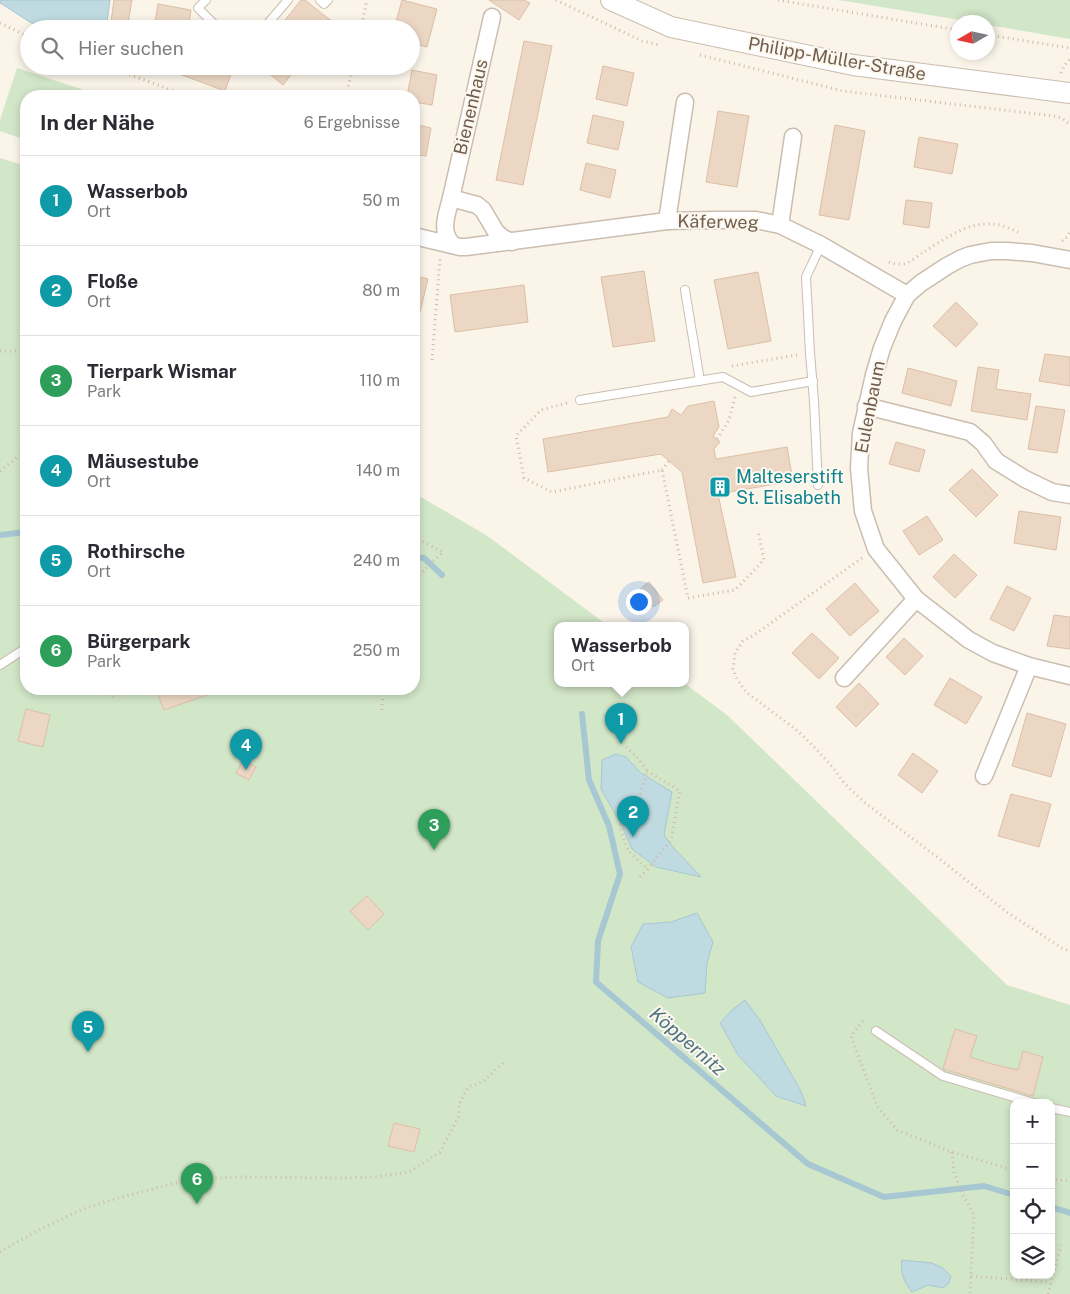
<!DOCTYPE html>
<html lang="de">
<head>
<meta charset="utf-8">
<style>
	body { margin:0; font-family:"Public Sans",sans-serif; background:#f7f7f7; color:#2b2b33 }
	.controls { position:absolute; right:15px; bottom:15px; display:grid; overflow:hidden; border-radius:10px; box-shadow:0 2px 8px #0003 }
	.controls button { width:45px; height:45px; display:grid; place-items:center; padding:0; border:0; border-bottom:1px solid #e1e1e2; background:#fff; color:#2b2b33; font:25px sans-serif }
	.compass { position:absolute; left:950px; top:15px; width:45px; height:45px; border-radius:50%; background:#fff; box-shadow:0 2px 8px #0003; rotate:261deg }
	.you { position:absolute; left:638px; top:601px; width:18px; height:18px; margin:-12px; border:4px solid #fff; border-radius:50%; background:#1a73e8; box-shadow:0 0 0 8px #1a73e833 }
	.badge { display:grid; place-items:center; width:32px; height:32px; border-radius:50%; background:#775246; color:#fff; font-size:16px; font-weight:700 }
	.pin { position:absolute; translate:-50% -41px; filter:drop-shadow(0 1px 2px #0008) }
	.pin::after { content:''; position:absolute; top:26px; width:18px; height:15px; background:inherit; clip-path:polygon(0 0,100% 0,50% 100%) }
	.popup { position:absolute; left:554px; top:622px; width:135px; height:65px; box-sizing:border-box; display:grid; place-content:center; border-radius:10px; background:#fff; filter:drop-shadow(0 1px 4px #0005); font-size:16px; white-space:nowrap; color:#7c7c81 }
	.popup b { font-size:19px; color:#2b2b33 }
	.popup::after { content:''; position:absolute; left:50%; top:100%; margin-left:-10px; border:10px solid transparent; border-top-color:#fff }
	.list { margin:0; padding:0; list-style:none }
	h2 { display:flex; justify-content:space-between; align-items:center; height:65px; margin:0; padding:0 20px; font-size:21px }
	h2 small { font-size:16px; font-weight:400; color:#7c7c81 }
	.list li { display:grid; grid-template-columns:32px 1fr auto; gap:15px; align-items:center; box-sizing:border-box; height:90px; padding:0 20px; border-top:1px solid #e1e1e2 }
	.list b { display:block; font-size:19px; white-space:nowrap }
	.list p { margin:0; font-size:16px; white-space:nowrap; color:#7c7c81 }
	.list em { font-size:16px; font-style:normal; color:#7c7c81 }
	.icon { flex:none; width:28px; height:28px; fill:none; stroke:currentColor; stroke-width:2; stroke-linecap:round; stroke-linejoin:round }
	.map { position:relative; flex:none; width:1070px; height:1294px; overflow:hidden }
	.search { position:absolute; background:#fff; box-shadow:0 2px 8px #0003; left:20px; top:20px; width:400px; height:55px; display:flex; align-items:center; gap:12px; box-sizing:border-box; padding:0 18px; border-radius:28px; color:#7c7c81; font-size:19px }
	.panel { position:absolute; background:#fff; box-shadow:0 2px 8px #0003; left:20px; top:90px; width:400px; height:605px; border-radius:20px }
	.map>svg:first-child { display:block }
	.green { fill:#d2e6c8; fill-rule:evenodd }
	.water { fill:#bfdae1; stroke:#a7c8d2 }
	.lines { fill:none; stroke-linecap:round; stroke-linejoin:round }
	.stream { stroke:#a7c8d2; stroke-width:6 }
	.building { fill:#ecd7c4; stroke:#dcbfa6 }
	.service-casing { stroke:#cbbdb0; stroke-width:10 }
	.minor-casing { stroke:#cbbdb0; stroke-width:19 }
	.tertiary-casing { stroke:#cbbdb0; stroke-width:22 }
	.path { stroke:#d1baa7; stroke-width:3; stroke-dasharray:1 4; stroke-linecap:butt }
	.service { stroke:#fff; stroke-width:8 }
	.minor { stroke:#fff; stroke-width:16 }
	.tertiary { stroke:#fff; stroke-width:20 }
	.labels { text-anchor:middle; stroke-width:4; stroke-linejoin:round; paint-order:stroke }
	.street-label { font-size:18px; fill:#715e4f; stroke:#fdf8ee }
	.culture-label { font-size:18px; fill:#0d838f; stroke:#fdf8ee; text-anchor:start }
	.water-label { font-size:19px; font-style:italic; fill:#4c7481; stroke:#fdf8ee }
</style>
</head>
<body>
<div class="map">
<svg width="1070" height="1294" viewBox="0 0 1070 1294">
	<rect width="100%" height="100%" fill="#faf4e9"/>
	<g class="green">
		<path d="M839 0H1070V39L988 25V22H972Z"/>
		<path d="M17 68 102 96H26V140L0 131V120Z"/>
		<path d="M0 158 26 166V689H414V493L486 535 607 625H557V683H684L727 715 1007 985 1070 1005V1294H0ZM1014 1103H1051V1275H1014Z"/>
	</g>
	<g class="water">
		<path d="M0 0H110L106 29H43L36 26 5 6 0 3Z"/>
		<path d="M616 754 626 757 641 773 672 792 664 835 672 846 701 877 656 867 632 849 621 824 601 789 602 760Z"/>
		<path d="M697 913 713 942 707 963 705 993 668 998 638 982 631 947 643 924 671 922Z"/>
		<path d="M745 1000 760 1020 801 1091 806 1106 776 1096 738 1055 720 1023 732 1010Z"/>
		<path d="M902 1260 932 1263 943 1268 951 1276 949 1283 943 1288 928 1285 912 1292C904 1282 900 1272 902 1260Z"/>
	</g>
	<g class="lines">
		<g class="stream">
			<path d="M0 535 26 532"/>
			<path d="M414 557 424 558 442 575"/>
			<path d="M582 714 589 780 609 826 620 874 598 941 596 982 808 1164 884 1197 984 1186 1014 1195"/>
			<path d="M1051 1207 1070 1213"/>
		</g>
	</g>
	<g class="building">
		<path d="M114 0H132L127 29H110Z"/>
		<path d="M301 0H305L334 23 329 29H278Z"/>
		<path d="M402 0 437 9 427 47 411 43V29H394Z"/>
		<path d="M489 0H524L530 3 519 20Z"/>
		<path d="M158 4 191 10 188 29H154Z"/>
		<path d="M524 41 552 46 523 185 496 180Z"/>
		<path d="M158 66H232L233 68 225 91Z"/>
		<path d="M260 66H298L283 85Z"/>
		<path d="M603 66 634 73 627 106 596 99Z"/>
		<path d="M412 70 437 75 432 105 414 102V96H407Z"/>
		<path d="M718 111 749 116 737 187 706 182Z"/>
		<path d="M593 115 624 122 618 150 587 143Z"/>
		<path d="M414 124 431 128 426 156 414 154Z"/>
		<path d="M835 125 865 131 849 220 819 215Z"/>
		<path d="M919 137 958 144 952 174 914 167Z"/>
		<path d="M586 163 616 170 610 198 580 190Z"/>
		<path d="M906 200 932 203 929 228 903 224Z"/>
		<path d="M644 271 655 341 613 347 601 277Z"/>
		<path d="M758 272 771 341 728 349 714 280Z"/>
		<path d="M414 276 428 279 420 312 414 310Z"/>
		<path d="M524 285 528 322 455 332 450 295Z"/>
		<path d="M956 302 978 324 956 347 933 326Z"/>
		<path d="M1045 354 1070 357V386L1039 381Z"/>
		<path d="M978 367 999 370 996 389 1031 394 1027 420 971 411Z"/>
		<path d="M908 368 957 381 951 406 902 393Z"/>
		<path d="M714 401 719 427 713 436 720 442 714 449 716 459 787 447 793 481 718 494 736 577 703 583 682 472 661 454 548 472 543 439 668 417 672 409 681 415 688 406Z"/>
		<path d="M1036 406 1065 410 1057 453 1028 449Z"/>
		<path d="M896 442 925 450 919 472 889 464Z"/>
		<path d="M972 469 998 495 976 517 949 490Z"/>
		<path d="M1019 511 1061 517 1056 550 1014 543Z"/>
		<path d="M927 516 943 540 919 555 903 531Z"/>
		<path d="M954 554 977 575 955 598 933 577Z"/>
		<path d="M649 582 663 600 653 607 639 590Z"/>
		<path d="M855 583 879 611 850 636 826 609Z"/>
		<path d="M1007 586 1031 598 1014 631 990 619Z"/>
		<path d="M1054 615 1070 617V649L1047 646Z"/>
		<path d="M812 633 839 658 819 679 792 653Z"/>
		<path d="M904 638 923 656 905 675 886 657Z"/>
		<path d="M950 678 982 697 966 724 934 705Z"/>
		<path d="M859 683 879 704 856 727 836 707Z"/>
		<path d="M156 689H224L164 710Z"/>
		<path d="M26 709 50 715 43 747 18 741Z"/>
		<path d="M1027 713 1066 724 1051 777 1012 766Z"/>
		<path d="M913 753 938 771 922 793 898 775Z"/>
		<path d="M243 760 256 767 249 780 236 773Z"/>
		<path d="M1011 794 1051 804 1039 847 998 836Z"/>
		<path d="M367 896 384 914 368 930 350 911Z"/>
		<path d="M955 1029 977 1036 970 1057 992 1064 1018 1070 1023 1051 1043 1057 1033 1096 943 1069Z"/>
		<path d="M394 1123 420 1129 414 1152 388 1146Z"/>
	</g>
	<g class="lines">
		<g class="service-casing">
			<g id="service">
				<path d="M206 0 198 8 219 29"/>
				<path d="M320 0 324 4 328 0"/>
				<path d="M263 29 288 0"/>
				<path d="M685 290 700 381"/>
				<path d="M580 400 723 377 751 392 813 381"/>
				<path d="M818 485 814 401 810 353 806 277 821 245"/>
				<path d="M0 665 26 648"/>
				<path d="M876 1031 943 1076 1034 1103"/>
				<path d="M1051 1108 1070 1112"/>
			</g>
		</g>
		<g class="minor-casing">
			<g id="minor">
				<path d="M451 198 492 17"/>
				<path d="M667 221 685 102"/>
				<path d="M780 225 793 137"/>
				<path d="M414 236 460 247H466L667 221 716 220H756L780 225 821 245 907 295"/>
				<path d="M453 245C439 232 447 214 451 198L477 205 483 210 496 232 503 238 512 242"/>
				<path d="M1070 260 1032 253 1007 251H991L970 255 960 259 947 266 921 283 907 295 893 321 882 348 874 375 861 433 859 468 863 511 876 549 916 599 969 640 993 653 1029 666 1070 676"/>
				<path d="M866 406 970 432 983 443 996 461 1025 479 1052 492 1070 495"/>
				<path d="M844 678 916 599"/>
				<path d="M984 776 1029 666"/>
			</g>
		</g>
		<g class="tertiary-casing">
			<path id="tertiary" d="M611 0 671 27 853 65 1070 93"/>
		</g>
		<g class="path">
			<path d="M556 0 642 41 660 45"/>
			<path d="M778 0 958 30"/>
			<path d="M0 23 29 37"/>
			<path d="M361 29 367 0"/>
			<path d="M988 35 1070 48"/>
			<path d="M700 55 843 91 1054 116"/>
			<path d="M106 66 188 96"/>
			<path d="M1061 73 1064 66 1070 59"/>
			<path d="M346 96 353 66"/>
			<path d="M1054 116 1062 118 1070 125"/>
			<path d="M1062 241 1067 237 1070 232"/>
			<path d="M889 262C894 264 901 265 907 263 913 260 919 255 924 252 943 240 967 222 991 224 1001 224 1011 229 1020 233"/>
			<path d="M0 351H26"/>
			<path d="M432 360 440 259"/>
			<path d="M732 366 797 355"/>
			<path d="M567 403 541 410 516 436 524 478 552 492 662 470 688 598 735 590 764 560 758 530"/>
			<path d="M717 439 729 420 735 397"/>
			<path d="M662 470 669 461"/>
			<path d="M0 471 19 456 26 454"/>
			<path d="M414 537 443 552 414 580"/>
			<path d="M862 558 754 635 743 641 735 653 733 669 737 679 746 692 799 732 820 753 834 769 844 783 864 802 937 857 1008 913 1062 948 1070 951"/>
			<path d="M100 689 117 699"/>
			<path d="M382 710 383 689"/>
			<path d="M626 747 637 757 647 771 636 809 622 818 620 827 628 851 648 869 640 877"/>
			<path d="M647 771 680 791 671 840 648 869"/>
			<path d="M863 1021 851 1036 877 1106 897 1130 952 1152 1014 1170"/>
			<path d="M952 1152 954 1172 962 1193 974 1215 970 1293"/>
			<path d="M1051 1179 1070 1181"/>
			<path d="M0 1252 35 1232 78 1211 108 1201 175 1183 201 1179 236 1177 340 1178 375 1177 409 1172 440 1152 459 1116V1104L468 1087 484 1081 506 1060"/>
			<path d="M971 1276 1050 1282"/>
			<path d="M1048 1294 1061 1245"/>
		</g>
		<use href="#service" class="service"/>
		<use href="#minor" class="minor"/>
		<use href="#tertiary" class="tertiary"/>
	</g>
	<defs>
		<g id="building-square" transform="scale(1.125)"><rect x="-9" y="-9" width="18" height="18" rx="4" fill="#0f9aa8" stroke="#fdf8ee"/><path d="M-4-6H4V6H1V3H-1V6H-4ZM-2.5-4.3h1.7v1.8h-1.7ZM.8-4.3h1.7v1.8H.8ZM-2.5-1h1.7V.8h-1.7ZM.8-1h1.7V.8H.8Z" fill="#fff"/></g>
	</defs>
	<g fill-rule="evenodd">
		<use href="#building-square" x="720" y="487"/>
	</g>
	<g class="labels">
		<g class="street-label">
			<text transform="translate(837 59) rotate(10)" y="6">Philipp-Müller-Straße</text>
			<text transform="translate(471 107) rotate(-77)" y="6">Bienenhaus</text>
			<text transform="translate(718 222) rotate(1)" y="6">Käferweg</text>
			<text transform="translate(870 407) rotate(-79)" y="6">Eulenbaum</text>
		</g>
		<g class="culture-label">
			<text x="736" y="483">Malteserstift<tspan x="736" dy="21">St. Elisabeth</tspan></text>
		</g>
		<g class="water-label">
			<text transform="translate(688 1041) rotate(41)" y="7">Köppernitz</text>
		</g>
	</g>
</svg>
<div class="controls">
<button>+</button>
<button>−</button>
<button><svg class="icon" aria-label="locate" viewBox="0 0 24 24"><circle cx="12" cy="12" r="6"/><path d="M12 2v4M12 18v4M2 12h4M18 12h4"/></svg></button>
<button><svg class="icon" aria-label="layers" viewBox="0 0 24 24"><path d="M12 4l9 5-9 5-9-5zM3 14l9 5 9-5"/></svg></button>
</div>
<svg class="compass" viewBox="-18 -18 36 36"><path d="M0-13l5 13h-10z" fill="#e53935"/><path d="M0 13l5-13h-10z" fill="#7c7c81"/></svg>
<div class="you"></div>
<div class="pin badge" style="left:621px;top:744px;background:#0f9aa8">1</div>
<div class="popup"><b>Wasserbob</b>Ort</div>
<div class="pin badge" style="left:633px;top:837px;background:#0f9aa8">2</div>
<div class="pin badge" style="left:434px;top:850px;background:#2e9e5b">3</div>
<div class="pin badge" style="left:246px;top:770px;background:#0f9aa8">4</div>
<div class="pin badge" style="left:88px;top:1052px;background:#0f9aa8">5</div>
<div class="pin badge" style="left:197px;top:1204px;background:#2e9e5b">6</div>
<div class="search"><svg class="icon" aria-label="search" viewBox="0 0 24 24"><circle cx="10" cy="10" r="6"/><path d="M15 15l6 6"/></svg>Hier suchen</div>
<section class="panel">
<h2>In der Nähe<small>6 Ergebnisse</small></h2>
<ul class="list">
<li><span class="badge" style="background:#0f9aa8">1</span><div><b>Wasserbob</b><p>Ort</p></div><em>50 m</em></li>
<li><span class="badge" style="background:#0f9aa8">2</span><div><b>Floße</b><p>Ort</p></div><em>80 m</em></li>
<li><span class="badge" style="background:#2e9e5b">3</span><div><b>Tierpark Wismar</b><p>Park</p></div><em>110 m</em></li>
<li><span class="badge" style="background:#0f9aa8">4</span><div><b>Mäusestube</b><p>Ort</p></div><em>140 m</em></li>
<li><span class="badge" style="background:#0f9aa8">5</span><div><b>Rothirsche</b><p>Ort</p></div><em>240 m</em></li>
<li><span class="badge" style="background:#2e9e5b">6</span><div><b>Bürgerpark</b><p>Park</p></div><em>250 m</em></li>
</ul>
</section>
</div>
</body>
</html>
